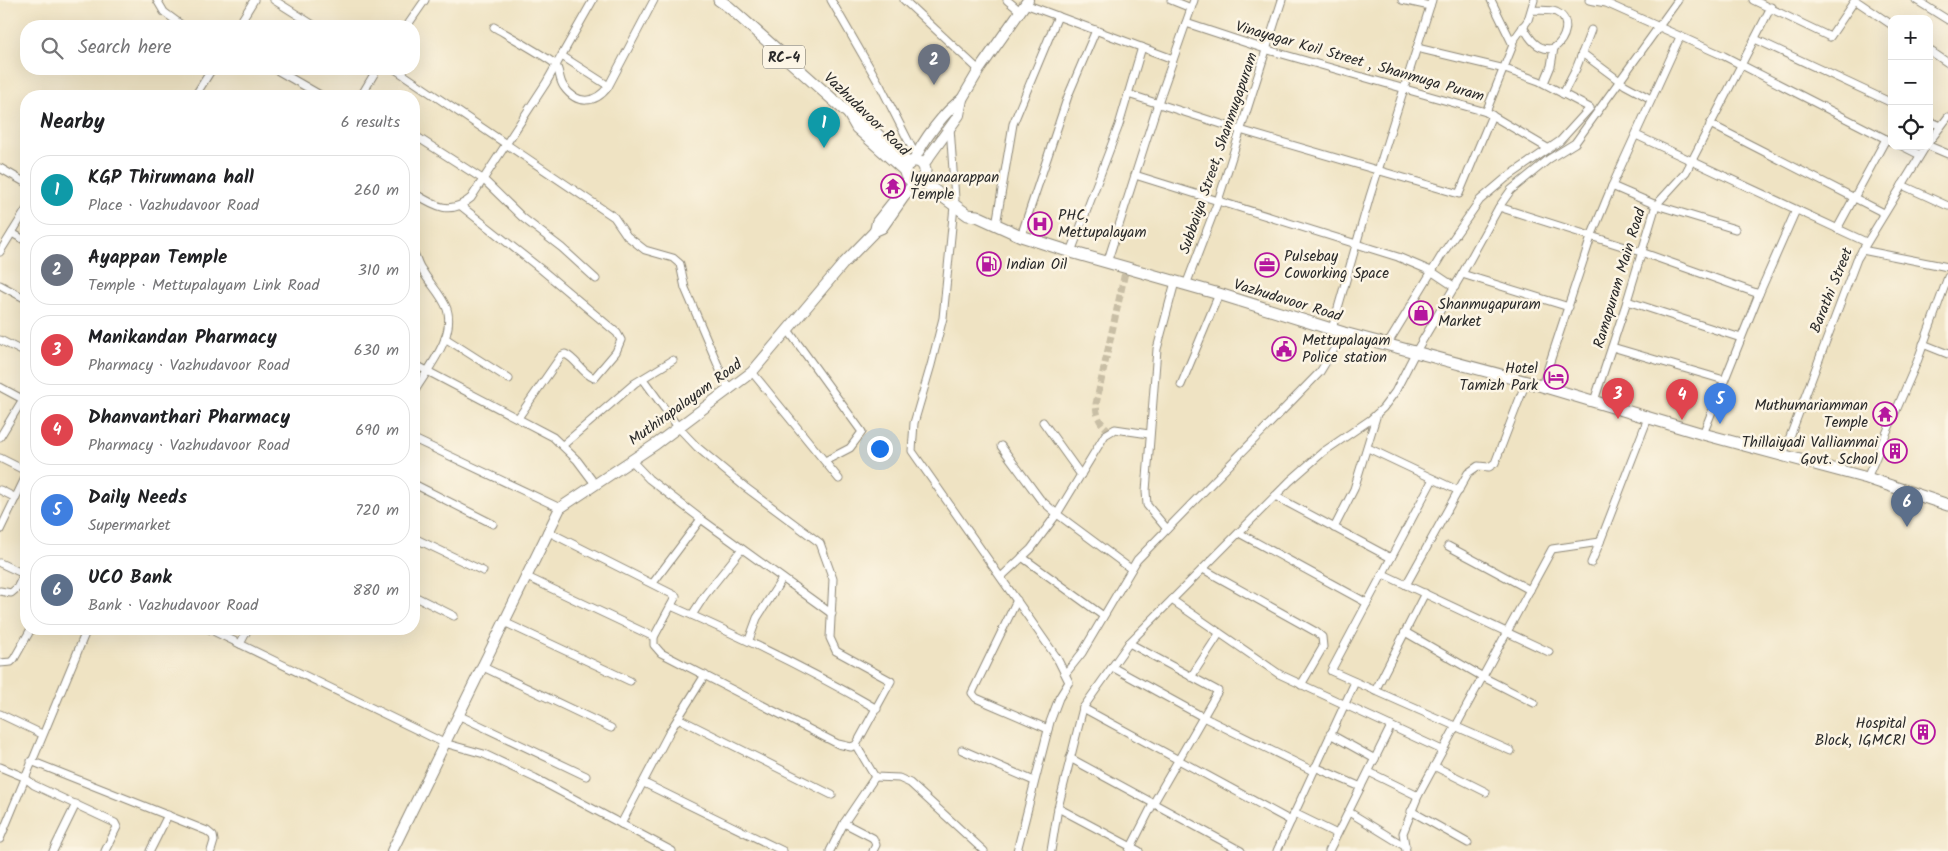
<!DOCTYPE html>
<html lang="en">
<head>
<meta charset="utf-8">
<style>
	body { margin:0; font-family:Kalam,sans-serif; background:#f2f2f2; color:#202124 }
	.controls { position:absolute; right:15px; top:15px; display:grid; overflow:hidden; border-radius:10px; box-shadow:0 5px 20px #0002 }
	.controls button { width:45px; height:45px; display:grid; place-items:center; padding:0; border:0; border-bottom:1px solid #e0e0e0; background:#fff; color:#202124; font:25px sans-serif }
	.you { position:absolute; left:879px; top:448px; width:18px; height:18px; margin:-12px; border:4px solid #fff; border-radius:50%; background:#1a73e8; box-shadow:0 0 0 8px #1a73e833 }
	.badge { display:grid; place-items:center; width:32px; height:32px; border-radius:50%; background:#b5179e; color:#fff; font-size:16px; font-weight:700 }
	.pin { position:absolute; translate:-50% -41px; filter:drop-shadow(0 1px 2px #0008) }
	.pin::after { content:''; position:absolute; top:26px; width:18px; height:15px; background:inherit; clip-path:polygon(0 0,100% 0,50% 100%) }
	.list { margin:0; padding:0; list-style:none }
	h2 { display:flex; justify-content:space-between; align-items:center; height:65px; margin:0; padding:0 20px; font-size:21px }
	h2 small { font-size:16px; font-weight:400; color:#757577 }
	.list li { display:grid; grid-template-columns:32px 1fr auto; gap:15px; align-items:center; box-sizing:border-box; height:70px; margin:0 10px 10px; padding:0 10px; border:1px solid #e0e0e0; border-radius:20px }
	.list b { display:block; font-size:19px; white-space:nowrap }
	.list p { margin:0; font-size:16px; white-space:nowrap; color:#757577 }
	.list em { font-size:16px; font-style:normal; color:#757577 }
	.icon { flex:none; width:28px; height:28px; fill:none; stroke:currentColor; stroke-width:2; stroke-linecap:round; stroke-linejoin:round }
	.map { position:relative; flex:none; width:1948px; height:851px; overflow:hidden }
	.search { position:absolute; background:#fff; box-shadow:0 5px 20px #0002; left:20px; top:20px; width:400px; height:55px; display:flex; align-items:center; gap:12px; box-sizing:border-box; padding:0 18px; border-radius:20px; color:#757577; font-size:19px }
	.panel { position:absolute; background:#fff; box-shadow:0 5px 20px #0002; left:20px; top:90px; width:400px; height:545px; border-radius:20px }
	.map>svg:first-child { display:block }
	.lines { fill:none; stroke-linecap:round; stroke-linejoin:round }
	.street-tunnel { stroke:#c8bea5; stroke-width:7; stroke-dasharray:7 3.5; stroke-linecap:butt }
	.street-casing { stroke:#8d8777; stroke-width:9 }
	.secondary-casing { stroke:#8d8777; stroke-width:12 }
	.primary-casing { stroke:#8d8777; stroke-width:13 }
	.street { stroke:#fff; stroke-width:7 }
	.secondary { stroke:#fff; stroke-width:10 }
	.primary { stroke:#fff; stroke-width:11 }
	.labels { text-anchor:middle; stroke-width:5; stroke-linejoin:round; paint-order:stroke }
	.shield { fill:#fcf5e5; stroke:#6a6863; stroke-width:1 }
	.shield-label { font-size:14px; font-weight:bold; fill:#2b2b2b }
	.street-label { font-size:15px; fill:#2b2b2b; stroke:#fcf5e5 }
	.poi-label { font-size:15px; fill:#2b2b2b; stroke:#fcf5e5; text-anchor:start }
</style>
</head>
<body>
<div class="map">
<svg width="1948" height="851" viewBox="0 0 1948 851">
	<rect width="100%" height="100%" fill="#fcf5e5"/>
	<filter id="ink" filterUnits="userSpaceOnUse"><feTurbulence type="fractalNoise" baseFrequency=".02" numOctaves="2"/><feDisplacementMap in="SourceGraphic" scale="10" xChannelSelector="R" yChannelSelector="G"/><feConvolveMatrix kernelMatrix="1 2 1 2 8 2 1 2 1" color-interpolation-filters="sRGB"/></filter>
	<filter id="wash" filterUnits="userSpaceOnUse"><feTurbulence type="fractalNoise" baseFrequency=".0096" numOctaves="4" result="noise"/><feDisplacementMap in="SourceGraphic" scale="20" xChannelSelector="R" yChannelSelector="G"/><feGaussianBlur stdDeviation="1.12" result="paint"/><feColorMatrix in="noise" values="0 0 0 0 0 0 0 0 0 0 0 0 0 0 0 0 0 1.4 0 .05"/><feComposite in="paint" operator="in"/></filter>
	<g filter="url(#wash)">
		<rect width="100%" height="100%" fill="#efe3c3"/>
	</g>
	<g filter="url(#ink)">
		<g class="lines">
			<path class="street-tunnel" d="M1110 431C1099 423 1097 417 1096 404L1126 268"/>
			<g class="street-casing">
				<g id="street">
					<path d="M157 0 164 12 183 26"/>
					<path d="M274 0 315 26"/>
					<path d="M831 0 881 87 916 156"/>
					<path d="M904 0 979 70"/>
					<path d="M1007 0 1020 11"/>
					<path d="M1171 0 1191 8"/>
					<path d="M1402 0 1430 6"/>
					<path d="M1589 0 1606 3 1724 56 1892 142"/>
					<path d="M1753 0 1830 37 1855 0"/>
					<path d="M1855 0 1892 25"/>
					<path d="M1916 0 1948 20"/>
					<path d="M1025 4 1173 59"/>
					<path d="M1186 23 1268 50 1486 112 1549 149"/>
					<path d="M238 26 254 0"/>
					<path d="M407 26 425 0"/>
					<path d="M1523 26C1529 38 1538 52 1554 48 1565 40 1573 20 1556 12 1548 9 1539 11 1532 10"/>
					<path d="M494 27C504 33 551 59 556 65 560 71 559 81 564 87 577 105 595 104 608 87L654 0"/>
					<path d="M1755 39 1892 103"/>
					<path d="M1513 41 1528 20 1534 0"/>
					<path d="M1929 50 1948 63"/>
					<path d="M1582 53 1625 85 1651 99"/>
					<path d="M562 56 604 83"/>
					<path d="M275 69 322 96"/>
					<path d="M395 69 614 217 627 236 645 250 673 258 680 264 685 288 729 391"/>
					<path d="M1544 83 1551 66 1554 48"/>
					<path d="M1128 94 1240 130 1459 194 1492 115"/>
					<path d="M1563 94 1576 69 1591 30"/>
					<path d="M195 96 212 69"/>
					<path d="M361 96 377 69"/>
					<path d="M1486 112 1513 45 1491 0"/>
					<path d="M1929 121 1941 126"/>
					<path d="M1710 124 1884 213"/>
					<path d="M950 127 955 199"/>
					<path d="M414 135 484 180 523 218 562 248 596 279"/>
					<path d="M1636 135 1866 242"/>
					<path d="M1929 142 1948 117"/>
					<path d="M1902 146 1920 155"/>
					<path d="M1929 146 1948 154"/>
					<path d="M0 168 26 183"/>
					<path d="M1135 175 1398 257 1431 271 1455 287"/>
					<path d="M1902 185 1948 206"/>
					<path d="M1612 186 1656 205 1735 229"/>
					<path d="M414 193C435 206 450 216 471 198L546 83 593 0"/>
					<path d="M461 206 542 270 617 333 621 340 616 352 594 378C581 373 577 359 565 354L561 356 518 418"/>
					<path d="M954 206 943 318 931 365 914 423 912 451 1057 658 1069 682 1059 698 1050 722 1017 851"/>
					<path d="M1499 207 1641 252 1759 294"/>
					<path d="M996 225 1013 124 1058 16"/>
					<path d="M1837 229 1886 139"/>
					<path d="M12 233 26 241"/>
					<path d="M1021 236 1068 96 1096 30"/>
					<path d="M1862 250 1948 267"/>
					<path d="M0 252 26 210"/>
					<path d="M1071 252 1119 125 1142 47"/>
					<path d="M414 253C417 259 418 265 422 270 429 283 442 295 447 309 456 336 427 370 414 392"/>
					<path d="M1107 263 1158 103 1194 0"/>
					<path d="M1462 274 1569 307"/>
					<path d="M0 285 26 299"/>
					<path d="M1186 285 1218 201 1282 0"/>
					<path d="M1627 301 1741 338"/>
					<path d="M1332 329 1370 196 1432 0"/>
					<path d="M788 330 862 432 850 448 825 461"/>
					<path d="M445 338 509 379"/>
					<path d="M0 340 26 353"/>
					<path d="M1923 344 1948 354"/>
					<path d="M1387 345 1443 253 1480 200 1506 178 1560 141 1590 108 1539 81 1505 69 1417 48"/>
					<path d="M1612 347 1724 380"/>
					<path d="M414 364 553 437 577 460 595 484"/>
					<path d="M752 372 839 479"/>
					<path d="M1181 385 1219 294"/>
					<path d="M1542 386 1591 237 1612 186 1680 37"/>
					<path d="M0 387 26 401"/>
					<path d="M1594 401 1627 301 1656 205 1686 172 1771 7"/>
					<path d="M1043 422 1081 475"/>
					<path d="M1703 434 1759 294 1796 210"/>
					<path d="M0 437 26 394"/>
					<path d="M414 439 560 508"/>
					<path d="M563 445 635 383 673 360"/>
					<path d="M1001 446 1040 499 1057 514 1131 569"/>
					<path d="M1368 448 1459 491"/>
					<path d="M1783 455 1857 259 1926 146"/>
					<path d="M0 458 26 471"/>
					<path d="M631 460 649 479 701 519 832 614"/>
					<path d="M1867 478 1917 362 1948 277"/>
					<path d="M1433 479 1331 671 1511 751"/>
					<path d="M414 484 493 524"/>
					<path d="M0 490 16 498"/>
					<path d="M1275 496 1391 558"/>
					<path d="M1334 528 1354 489 1377 414"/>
					<path d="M1167 529 1147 505 1146 491 1157 349 1175 282"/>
					<path d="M0 530 26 476"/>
					<path d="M547 531 676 596 654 637V645L661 653 838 744 851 747 856 745 891 681 836 651 830 638 833 579 820 543 745 487 697 447 678 427 643 379"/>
					<path d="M1239 533 1367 603"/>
					<path d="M414 538 483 571"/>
					<path d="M1448 546 1530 590"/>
					<path d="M1022 557 1102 615"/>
					<path d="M0 563 26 575"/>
					<path d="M1591 563 1600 542"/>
					<path d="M1203 569 1316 632 1322 637 1323 647 1301 685"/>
					<path d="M1383 574 1549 652"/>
					<path d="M525 576 654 637"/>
					<path d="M1001 577 1031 549 1057 514 1105 435 1115 429 1149 434"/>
					<path d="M653 583 701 519"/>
					<path d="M1406 585 1468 473 1478 466 1489 467 1495 463 1526 382"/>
					<path d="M0 591 11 593 17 588 24 574"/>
					<path d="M414 596 454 616"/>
					<path d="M1017 600 972 693 976 698 1048 729"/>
					<path d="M1172 600 1279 674 1442 750"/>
					<path d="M671 606C742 637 810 670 877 709"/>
					<path d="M692 615 705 595 741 550"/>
					<path d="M504 622 630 681"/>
					<path d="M209 629 444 743 484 754 535 778 672 851"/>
					<path d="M1405 632 1483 677 1534 703"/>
					<path d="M749 640 757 618 782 579"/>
					<path d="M240 644 248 629"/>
					<path d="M0 663 11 662 14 659 31 629"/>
					<path d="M481 666 611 728"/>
					<path d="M1112 667 1203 717 1313 771"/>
					<path d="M1066 673 1082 653 1137 560 1320 372 1344 333"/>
					<path d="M1191 677 1219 634"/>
					<path d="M1375 691 1425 593"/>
					<path d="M1083 708 1291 821"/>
					<path d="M0 714 42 734"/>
					<path d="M458 715 586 776"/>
					<path d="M678 718 832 795"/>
					<path d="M1330 734 1375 759"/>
					<path d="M856 745 875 777"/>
					<path d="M962 750 1034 781"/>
					<path d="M1070 758 1241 851"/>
					<path d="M31 761 207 831 213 836 214 841 211 851"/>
					<path d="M1434 766 1486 792"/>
					<path d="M0 767 24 777 34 785 115 823 117 827 105 851"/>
					<path d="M1315 767 1361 787"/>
					<path d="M1369 772 1418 796"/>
					<path d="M875 777 899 778 910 783 984 851"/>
					<path d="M644 783 783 851"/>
					<path d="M1058 808 1139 851"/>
					<path d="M1411 811 1468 843"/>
					<path d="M1349 812 1406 847"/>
					<path d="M1294 813 1337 834"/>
					<path d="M844 823 873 838 876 845 873 851"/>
					<path d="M621 824 670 731 705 675"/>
					<path d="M0 839 87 629"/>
					<path d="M53 851 76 804"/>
					<path d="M150 851 168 815"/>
					<path d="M830 851 844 823 875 777"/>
					<path d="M1051 851 1058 808 1083 708 1129 643 1290 481 1323 452 1370 420 1383 408 1395 392 1415 353 1462 274 1499 207 1511 190 1549 159 1575 143 1678 0"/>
					<path d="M1129 851 1153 804 1218 691 1129 643"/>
					<path d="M1277 851 1355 682"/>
					<path d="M1329 851 1391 726"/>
					<path d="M1406 851 1403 833 1418 796 1552 549 1600 542 1648 418"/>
				</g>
			</g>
			<g class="secondary-casing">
				<g id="secondary">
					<path d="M914 161C922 141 945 111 962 99"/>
					<path d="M923 165 959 115 962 99 979 70 1028 0"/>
					<path d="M875 231 877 222 893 202"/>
					<path d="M392 851 560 508 656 444 752 372 843 264 875 231 882 228 915 181"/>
				</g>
			</g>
			<g class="primary-casing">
				<g id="primary">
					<path d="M719 0 729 7 849 114 857 128 905 171"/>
					<path d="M849 114 864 122 909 164"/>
					<circle cx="915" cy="171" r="10"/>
					<path d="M920 180 968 215 977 216 1021 236 1071 252 1219 294 1344 333 1542 386 1703 434 1867 478 1948 505"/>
				</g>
			</g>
			<use href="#street" class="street"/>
			<use href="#secondary" class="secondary"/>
			<use href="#primary" class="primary"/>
		</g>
	</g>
	<defs>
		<g id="temple-ring" transform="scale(1.25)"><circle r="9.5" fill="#fcf5e5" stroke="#b5179e" stroke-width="1.5"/><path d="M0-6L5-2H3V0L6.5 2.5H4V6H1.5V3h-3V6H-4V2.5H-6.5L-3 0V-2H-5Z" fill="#b5179e"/></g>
		<g id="hospital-ring" transform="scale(1.25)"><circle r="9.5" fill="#fcf5e5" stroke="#b5179e" stroke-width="1.5"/><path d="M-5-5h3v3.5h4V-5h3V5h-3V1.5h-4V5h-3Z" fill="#b5179e"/></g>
		<g id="fuel-ring" transform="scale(1.25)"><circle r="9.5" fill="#fcf5e5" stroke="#b5179e" stroke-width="1.5"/><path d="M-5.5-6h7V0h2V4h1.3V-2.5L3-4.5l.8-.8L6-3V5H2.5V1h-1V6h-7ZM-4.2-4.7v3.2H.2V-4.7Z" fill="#b5179e"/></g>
		<g id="office-ring" transform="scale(1.25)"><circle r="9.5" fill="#fcf5e5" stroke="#b5179e" stroke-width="1.5"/><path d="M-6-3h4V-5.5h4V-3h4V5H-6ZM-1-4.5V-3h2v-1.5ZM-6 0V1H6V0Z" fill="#b5179e"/></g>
		<g id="shop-ring" transform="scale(1.25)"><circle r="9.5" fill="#fcf5e5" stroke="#b5179e" stroke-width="1.5"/><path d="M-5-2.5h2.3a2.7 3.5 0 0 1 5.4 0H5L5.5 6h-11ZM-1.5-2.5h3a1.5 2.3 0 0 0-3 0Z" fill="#b5179e"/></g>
		<g id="civic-ring" transform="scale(1.25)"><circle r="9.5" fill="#fcf5e5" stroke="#b5179e" stroke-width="1.5"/><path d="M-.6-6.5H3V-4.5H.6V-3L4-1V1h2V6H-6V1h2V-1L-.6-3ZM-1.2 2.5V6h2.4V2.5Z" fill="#b5179e"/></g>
		<g id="hotel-ring" transform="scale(1.25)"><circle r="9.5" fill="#fcf5e5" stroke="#b5179e" stroke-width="1.5"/><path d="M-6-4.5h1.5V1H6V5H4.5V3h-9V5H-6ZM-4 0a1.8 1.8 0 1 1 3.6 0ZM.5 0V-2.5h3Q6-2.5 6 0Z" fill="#b5179e"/></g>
		<g id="building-ring" transform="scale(1.25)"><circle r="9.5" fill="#fcf5e5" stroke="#b5179e" stroke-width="1.5"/><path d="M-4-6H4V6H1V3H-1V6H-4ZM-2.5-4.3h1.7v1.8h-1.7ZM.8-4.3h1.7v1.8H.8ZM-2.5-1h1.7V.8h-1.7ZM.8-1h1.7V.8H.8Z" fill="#b5179e"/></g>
	</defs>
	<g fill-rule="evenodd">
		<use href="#temple-ring" x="893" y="186"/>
		<use href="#hospital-ring" x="1040" y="224"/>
		<use href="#fuel-ring" x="989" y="264"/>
		<use href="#office-ring" x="1267" y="265"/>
		<use href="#shop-ring" x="1421" y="313"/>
		<use href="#civic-ring" x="1284" y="349"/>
		<use href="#hotel-ring" x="1556" y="377"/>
		<use href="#temple-ring" x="1885" y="414"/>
		<use href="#building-ring" x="1895" y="451"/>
		<use href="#building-ring" x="1923" y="732"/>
	</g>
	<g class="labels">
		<rect class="shield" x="763" y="45.5" width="42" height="23" rx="4"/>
		<g class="shield-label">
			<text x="784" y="62">RC-4</text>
		</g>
		<g class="street-label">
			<text transform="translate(1360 61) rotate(16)" y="5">Vinayagar Koil Street , Shanmuga Puram</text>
			<text transform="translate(867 114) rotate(44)" y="5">Vazhudavoor Road</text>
			<text transform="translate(1218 153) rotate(-71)" y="5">Subbaiya Street, Shanmugapuram</text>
			<text transform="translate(1619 278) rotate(-73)" y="5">Ramapuram Main Road</text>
			<text transform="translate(1831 290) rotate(-68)" y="5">Barathi Street</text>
			<text transform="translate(1288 300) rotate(17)" y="5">Vazhudavoor Road</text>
			<text transform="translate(685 402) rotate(-36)" y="5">Muthirapalayam Road</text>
		</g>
		<g class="poi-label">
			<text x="910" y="182">Iyyanaarappan<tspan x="910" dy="17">Temple</tspan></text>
			<text x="1058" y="220">PHC,<tspan x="1058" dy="17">Mettupalayam</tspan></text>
			<text x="1284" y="261">Pulsebay<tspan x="1284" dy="17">Coworking Space</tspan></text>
			<text x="1006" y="269">Indian Oil</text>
			<text x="1438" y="309">Shanmugapuram<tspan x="1438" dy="17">Market</tspan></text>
			<text x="1302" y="345">Mettupalayam<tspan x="1302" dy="17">Police station</tspan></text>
			<text x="1538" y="373" text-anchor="end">Hotel<tspan x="1538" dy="17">Tamizh Park</tspan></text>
			<text x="1868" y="410" text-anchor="end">Muthumariamman<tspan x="1868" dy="17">Temple</tspan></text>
			<text x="1878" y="447" text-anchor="end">Thillaiyadi Valliammai<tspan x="1878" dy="17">Govt. School</tspan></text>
			<text x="1906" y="728" text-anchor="end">Hospital<tspan x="1906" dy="17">Block, IGMCRI</tspan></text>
		</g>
	</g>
</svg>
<div class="controls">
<button>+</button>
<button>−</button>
<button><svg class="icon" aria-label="locate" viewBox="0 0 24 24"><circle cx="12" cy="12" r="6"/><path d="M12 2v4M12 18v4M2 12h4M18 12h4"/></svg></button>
</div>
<div class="you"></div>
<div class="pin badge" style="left:824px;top:148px;background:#0f9aa8">1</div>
<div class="pin badge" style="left:934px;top:85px;background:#6b7280">2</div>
<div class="pin badge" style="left:1618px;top:419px;background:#e0444e">3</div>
<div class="pin badge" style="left:1682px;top:420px;background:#e0444e">4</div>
<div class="pin badge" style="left:1720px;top:424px;background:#3f7fe0">5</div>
<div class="pin badge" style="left:1907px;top:527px;background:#5c6f8a">6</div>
<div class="search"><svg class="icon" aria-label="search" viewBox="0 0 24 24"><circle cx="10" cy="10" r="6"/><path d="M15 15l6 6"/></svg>Search here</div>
<section class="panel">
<h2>Nearby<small>6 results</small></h2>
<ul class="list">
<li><span class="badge" style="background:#0f9aa8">1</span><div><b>KGP Thirumana hall</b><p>Place · Vazhudavoor Road</p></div><em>260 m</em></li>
<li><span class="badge" style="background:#6b7280">2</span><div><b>Ayappan Temple</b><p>Temple · Mettupalayam Link Road</p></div><em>310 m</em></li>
<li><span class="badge" style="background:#e0444e">3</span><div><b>Manikandan Pharmacy</b><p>Pharmacy · Vazhudavoor Road</p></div><em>630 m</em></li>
<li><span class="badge" style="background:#e0444e">4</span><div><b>Dhanvanthari Pharmacy</b><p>Pharmacy · Vazhudavoor Road</p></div><em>690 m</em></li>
<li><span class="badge" style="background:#3f7fe0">5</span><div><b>Daily Needs</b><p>Supermarket</p></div><em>720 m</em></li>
<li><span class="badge" style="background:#5c6f8a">6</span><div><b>UCO Bank</b><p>Bank · Vazhudavoor Road</p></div><em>880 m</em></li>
</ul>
</section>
</div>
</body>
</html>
